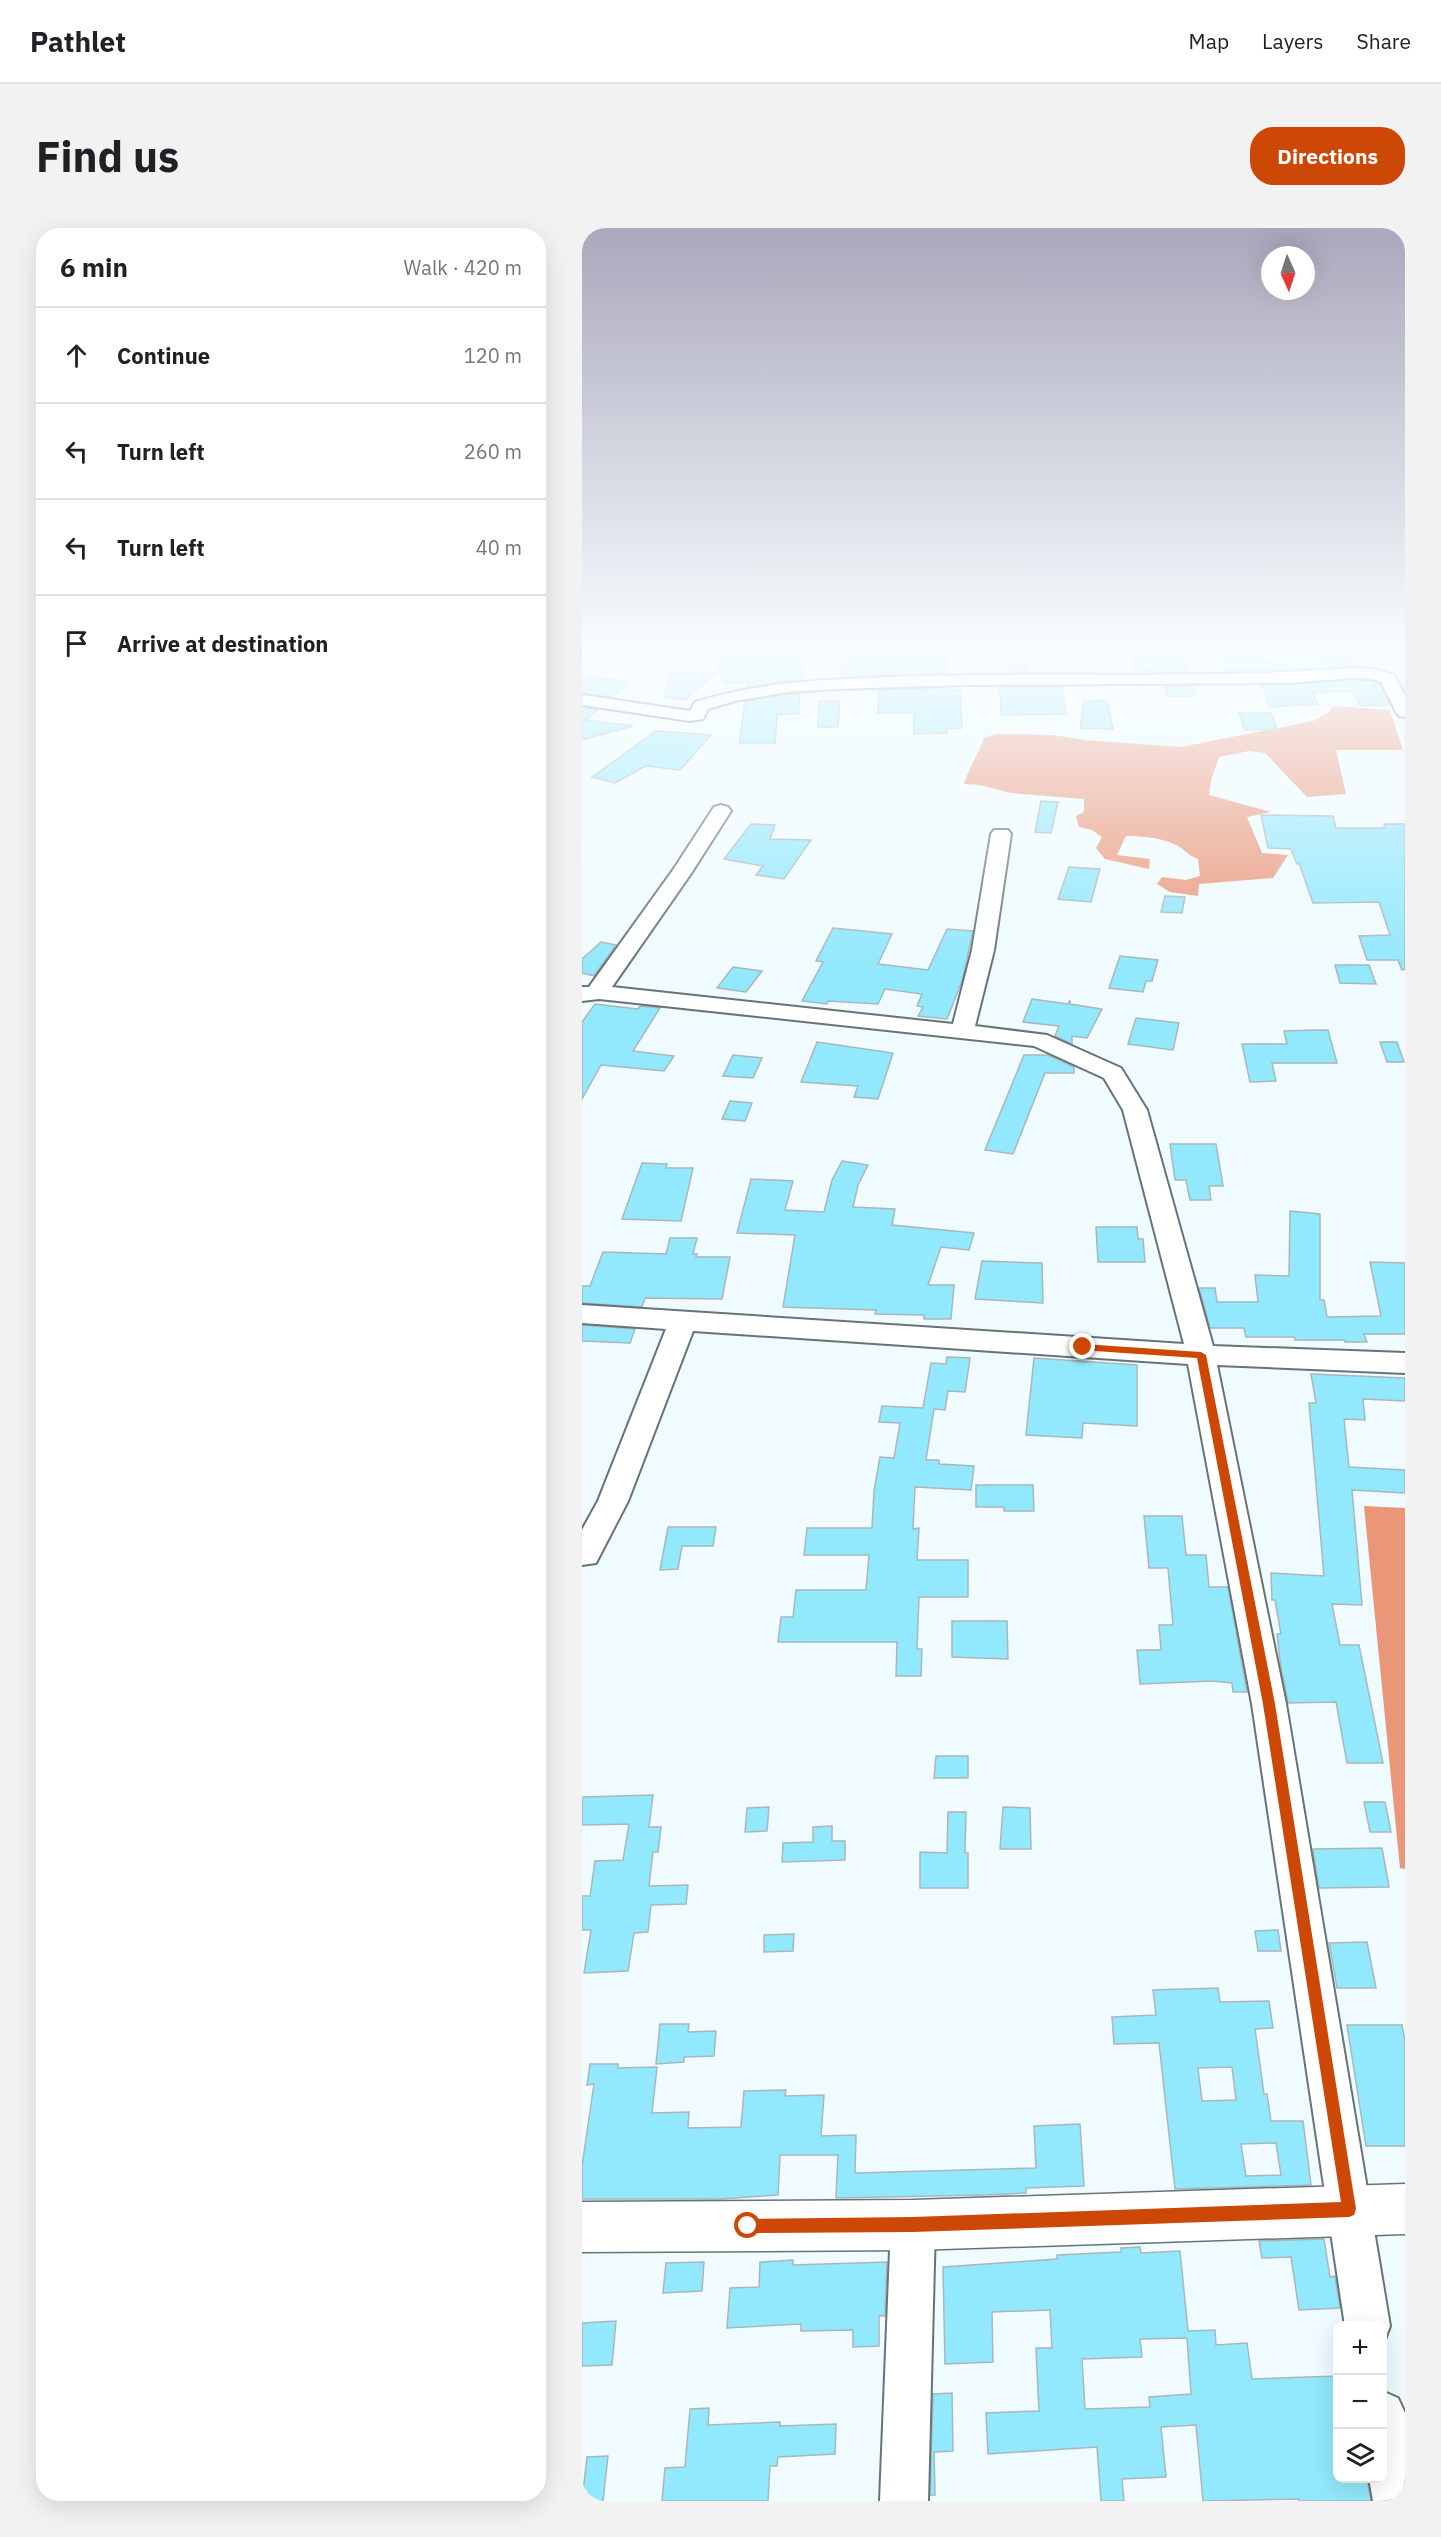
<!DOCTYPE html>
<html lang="en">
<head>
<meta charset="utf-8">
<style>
	body { margin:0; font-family:"IBM Plex Sans",sans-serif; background:#f2f2f2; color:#202124 }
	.controls { position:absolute; right:18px; bottom:18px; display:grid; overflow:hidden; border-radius:12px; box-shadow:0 6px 24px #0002 }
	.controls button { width:54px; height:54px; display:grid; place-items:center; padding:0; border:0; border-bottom:2px solid #e0e0e0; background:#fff; color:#202124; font:30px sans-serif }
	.compass { position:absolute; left:679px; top:18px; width:54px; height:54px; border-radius:50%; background:#fff; box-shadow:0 6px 24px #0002; rotate:177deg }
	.stop { position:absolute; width:18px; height:18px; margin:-14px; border:4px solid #cd4707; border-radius:50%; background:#fff }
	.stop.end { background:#cd4707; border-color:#fff; box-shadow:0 2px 6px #0008 }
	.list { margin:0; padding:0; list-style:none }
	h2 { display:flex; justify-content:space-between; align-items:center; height:78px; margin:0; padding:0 24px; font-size:26px }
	h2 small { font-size:20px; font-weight:400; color:#757577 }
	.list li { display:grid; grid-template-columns:39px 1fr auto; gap:18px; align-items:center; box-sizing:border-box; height:96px; padding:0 24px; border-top:2px solid #e0e0e0 }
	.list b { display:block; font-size:22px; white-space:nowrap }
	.list em { font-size:20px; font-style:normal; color:#757577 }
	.icon { flex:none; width:33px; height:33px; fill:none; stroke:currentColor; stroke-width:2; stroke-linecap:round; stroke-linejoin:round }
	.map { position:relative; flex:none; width:823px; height:2273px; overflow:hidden; border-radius:24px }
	header { display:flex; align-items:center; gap:36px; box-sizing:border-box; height:84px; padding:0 30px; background:#fff; border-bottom:2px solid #e0e0e0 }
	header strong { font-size:28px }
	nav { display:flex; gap:33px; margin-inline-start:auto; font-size:21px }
	.intro { display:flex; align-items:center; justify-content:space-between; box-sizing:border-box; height:144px; padding:0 36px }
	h1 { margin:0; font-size:42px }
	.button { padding:15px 27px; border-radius:24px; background:#cd4707; color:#fff; font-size:21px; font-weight:700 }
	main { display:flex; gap:36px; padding:0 36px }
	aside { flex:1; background:#fff; border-radius:24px; box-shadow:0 6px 24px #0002 }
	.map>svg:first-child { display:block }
	.water { fill:#ea9679 }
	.building { fill:#92e8fc; stroke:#a9b7bb; stroke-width:1.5; fill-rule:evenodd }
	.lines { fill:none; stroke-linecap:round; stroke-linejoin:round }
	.minor-casing { stroke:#667477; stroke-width:4 }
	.major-casing { stroke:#667477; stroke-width:3 }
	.minor { fill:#fff; fill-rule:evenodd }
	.major { fill:#fff; fill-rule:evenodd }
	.route { fill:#cd4707 }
</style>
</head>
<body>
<header>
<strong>Pathlet</strong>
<nav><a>Map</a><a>Layers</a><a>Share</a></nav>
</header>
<div class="intro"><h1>Find us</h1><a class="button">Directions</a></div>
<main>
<aside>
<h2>6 min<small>Walk · 420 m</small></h2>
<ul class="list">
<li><svg class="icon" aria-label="ahead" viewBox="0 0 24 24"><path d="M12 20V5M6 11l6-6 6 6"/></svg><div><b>Continue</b></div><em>120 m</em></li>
<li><svg class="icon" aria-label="left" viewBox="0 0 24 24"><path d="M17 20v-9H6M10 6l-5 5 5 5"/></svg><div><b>Turn left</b></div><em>260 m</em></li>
<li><svg class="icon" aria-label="left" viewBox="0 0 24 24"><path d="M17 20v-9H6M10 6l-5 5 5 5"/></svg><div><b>Turn left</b></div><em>40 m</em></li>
<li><svg class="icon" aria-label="arrive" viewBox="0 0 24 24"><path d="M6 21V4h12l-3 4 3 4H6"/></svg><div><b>Arrive at destination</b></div></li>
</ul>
</aside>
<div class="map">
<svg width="823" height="2273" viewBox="0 0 823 2273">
	<rect width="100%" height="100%" fill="#effbfe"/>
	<g class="water">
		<path d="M751 478 808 482 821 522H754L764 566 725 569 683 525 667 523 637 529 629 552 627 567 689 584 665 589 680 625 706 627 691 650 617 656 616 668 588 664 575 656 580 649 604 652 618 648 616 631C607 628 604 623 596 618 582 610 560 608 544 608L535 627 568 631 567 641 523 631 514 620 520 609 510 602 497 599 494 588 502 584V571L429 565 398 557 382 556C387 540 396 527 402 510L415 506 471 507 503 512 599 519 731 493 746 485Z"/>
		<path d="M782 1278 823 1280V1641L818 1640Z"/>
	</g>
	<g class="building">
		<path d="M129 421H223L220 452 166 459 167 454 142 455Z"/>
		<path d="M260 421 363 422 365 445 261 449Z"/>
		<path d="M563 421H600L607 444 554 443 549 424H564Z"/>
		<path d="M636 421H677L683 434 772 427 778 438 647 443 643 442Z"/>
		<path d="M445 435 446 444H428L427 436Z"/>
		<path d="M134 445 103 472 83 469 87 446Z"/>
		<path d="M0 448 48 454 30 469 0 465Z"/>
		<path d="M771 452 790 453 798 457 808 477 778 478 770 463 731 464 736 476 688 479 680 457Z"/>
		<path d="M583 458H611L614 468H586Z"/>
		<path d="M418 459H480L484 486 419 487Z"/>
		<path d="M366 460V462H378L380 500 365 501V505L332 506V485H296V462Z"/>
		<path d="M207 466H218L216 486H195L193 515H157L163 474Z"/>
		<path d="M525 472 531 501 498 500 502 473Z"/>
		<path d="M237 473H258L256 499H236Z"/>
		<path d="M0 479 15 482 3 492 51 498 0 512Z"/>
		<path d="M657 485H689L695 501 663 502Z"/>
		<path d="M74 503 129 507 98 542 64 538 33 555 10 549Z"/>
		<path d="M459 573 476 574 469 605 453 604Z"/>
		<path d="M679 587 751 588 754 600H803L802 596H823V741L820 742 816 732H785L777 708 808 707 797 674 731 675 717 635 715 636 709 621 686 620Z"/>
		<path d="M169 596 193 597 188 611 229 612 202 651 174 647 181 638 142 631Z"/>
		<path d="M487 639 518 641 509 674 476 671Z"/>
		<path d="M583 668 603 669 600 685 579 684Z"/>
		<path d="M251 700 310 706 296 736 346 742 365 701 391 703 380 753 365 791 336 788 341 779 335 778 340 766 303 761 296 776 246 773 245 776 220 773 241 734 234 733Z"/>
		<path d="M19 714 34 717 12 748 0 745V731Z"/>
		<path d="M538 728 576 732 570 753H564L561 764 527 760Z"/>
		<path d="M753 737H787L794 756 758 755Z"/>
		<path d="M151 739 180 743 164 764 135 760Z"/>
		<path d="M450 771 486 776 488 772V776L520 781 505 810 490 808V816L473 808 477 798 441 794Z"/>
		<path d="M13 776 56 781 58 778 78 780 51 823 92 828 82 843 19 837 0 871V794Z"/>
		<path d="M554 790 597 795 591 822 546 816Z"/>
		<path d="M734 802H746L755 835H690L694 853 668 854 660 816H705L702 803Z"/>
		<path d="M235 814 311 825 296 871 272 869 276 858 219 854Z"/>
		<path d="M798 814H815L822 834H805Z"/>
		<path d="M151 827 180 830 171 850 141 848Z"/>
		<path d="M442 827H466L492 839V845H463L431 926 403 922Z"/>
		<path d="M148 873 170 875 163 893 140 891Z"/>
		<path d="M588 916H634L641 958H627L629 972H608L604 952H593Z"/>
		<path d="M260 933 286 937 276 957 271 979 313 981 310 997 392 1005 387 1022 359 1019 346 1057H372L369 1091H342V1087L293 1086 294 1082 201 1079 213 1007 155 1005 169 951 211 953 203 982 242 984 250 952Z"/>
		<path d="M60 935 85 936 84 940H111L99 993 40 991Z"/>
		<path d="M708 983 738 986V1072H742L745 1089 799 1088 788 1034 823 1035V1106H782L785 1114H763L762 1112H713L712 1109H664L662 1100H628L617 1060H633L635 1074H676L673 1047 707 1048Z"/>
		<path d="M514 999H555L556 1011H561L563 1034H516Z"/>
		<path d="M88 1010H115L111 1026H115L114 1029H148L140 1071 63 1070 60 1079 0 1075V1058H8L21 1024 84 1026Z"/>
		<path d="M400 1033 460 1035 461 1075 393 1071Z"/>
		<path d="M0 1097 53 1101 48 1115 0 1113Z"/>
		<path d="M365 1129 388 1130 383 1164 366 1163 363 1182 352 1181 344 1232H357V1236L392 1238 389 1262 333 1259 331 1301 337 1300 335 1332H386V1369H337L335 1421H340L339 1448H314L315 1414H196L199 1389H211L214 1362H284L287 1327H222L225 1300H290L292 1263 298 1229 312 1230 318 1195 297 1194 300 1178 341 1180 349 1135 364 1136Z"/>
		<path d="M452 1130 555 1137V1198L501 1195 500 1210 444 1207Z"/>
		<path d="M729 1146 823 1150V1173L781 1171 783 1192 762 1191 767 1239 823 1242V1265L770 1262 780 1377 750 1376 758 1417H777L801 1535H765L754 1474 706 1475 699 1440 695 1406H699L693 1372H690L689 1345 742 1348 727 1175H734Z"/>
		<path d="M394 1257H451L452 1283H422V1279H394Z"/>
		<path d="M562 1288H600L604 1327H624L627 1359H646L665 1464H651L650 1455 630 1453 558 1456 555 1422H579L577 1397H591L586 1340H567Z"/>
		<path d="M86 1299H134L131 1318H100L96 1341 78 1342Z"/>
		<path d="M370 1393H425L426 1431 370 1429Z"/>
		<path d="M354 1528H386V1550H352Z"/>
		<path d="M71 1567 67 1599H79L76 1624H71L67 1658 106 1657 104 1676 69 1677 66 1704 52 1705 46 1743 2 1745 9 1702H0V1668H8L13 1633 41 1632 47 1596 0 1597V1569Z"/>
		<path d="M782 1574H803L809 1604H788Z"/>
		<path d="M187 1579 185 1603 163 1604 165 1580Z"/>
		<path d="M421 1579 448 1580 449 1621H418Z"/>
		<path d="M366 1584H384L383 1625H386V1660H338V1624L365 1625Z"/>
		<path d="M250 1598V1613H263V1632L200 1634 201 1615 231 1614V1599Z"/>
		<path d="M800 1620 807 1659 737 1660 731 1621Z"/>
		<path d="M696 1702 699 1723H676L673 1703Z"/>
		<path d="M212 1706 211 1723 182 1724V1707Z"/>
		<path d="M785 1714 794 1760H755L747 1715Z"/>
		<path d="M636 1760 638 1774 687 1773 691 1800 673 1801 682 1866H685L689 1893H721L729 1957 593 1961 577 1815 532 1816 530 1789 574 1787 571 1762ZM650 1839 654 1872 620 1873 616 1840ZM694 1915 699 1947 664 1948 659 1916Z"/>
		<path d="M78 1796H107L106 1804 134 1803 132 1828 102 1829V1834L74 1836Z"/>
		<path d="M765 1797H820L823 1813V1918H784Z"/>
		<path d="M8 1836H36V1840L75 1839 70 1885 107 1884 106 1900 159 1899 162 1863 204 1862 203 1868 242 1867 239 1908 274 1907 273 1945 454 1940 452 1898 498 1896 502 1958 444 1960V1965L402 1967 254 1970 256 1927H198L196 1967 138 1971H0V1938L12 1856 5 1857Z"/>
		<path d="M742 2011 748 2049 753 2048 758 2080 717 2082 709 2029 680 2030 677 2013Z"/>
		<path d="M558 2019 559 2025 598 2023 606 2103 633 2102 634 2117 665 2115 670 2151 756 2148V2250H785L789 2273H717V2271L621 2273 614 2197 579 2199 584 2249 540 2251 542 2273H519L515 2219 406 2226 404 2185 457 2183 454 2120H470L468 2082 410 2084 411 2134 363 2136 361 2039 475 2031V2027L539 2024V2020ZM605 2110 609 2166 567 2169 568 2179 503 2181 500 2131 560 2129 558 2111Z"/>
		<path d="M211 2032V2037L305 2034 303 2088H297V2118L271 2119V2102L219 2103V2096L145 2100 148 2060 177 2059 178 2034Z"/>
		<path d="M122 2034 120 2063 81 2065 84 2035Z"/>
		<path d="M34 2093 30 2137 0 2138V2095Z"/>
		<path d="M370 2165 371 2223 352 2224 353 2267H348L351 2166Z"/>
		<path d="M127 2180 126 2197 198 2194V2198L254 2196 253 2226 196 2229 195 2238H188L186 2273H80L83 2240 103 2239 108 2181Z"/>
		<path d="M26 2228 21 2273H0L5 2229Z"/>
	</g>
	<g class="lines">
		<g class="minor-casing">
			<g id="minor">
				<path d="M771 440 792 441 812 447 823 467V489L817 488 814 484 799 454 790 451 771 450 706 455 383 457 256 461 207 464 153 473 126 481 121 491 108 493 0 477 1 467 108 483 113 474C186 451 262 451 338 448 482 444 627 451 771 440Z"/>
				<path d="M139 577 146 579 149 583 110 644 30 759 371 796 390 722 409 606 412 602H426L429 606 412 722 393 798 465 807 539 840 565 882 631 1118 823 1125V1145L635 1137 704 1476 808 2098 802 2114 800 2098H763L670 1476 606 1136 111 1103 46 1273 14 1335 0 1337V1302L16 1273 84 1101 0 1095V1077L602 1116 541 882 522 850 452 818 17 771 0 773V759H7L91 642 132 579Z"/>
				<path d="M331 1975 346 1982 353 1997 346 2273H298L309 1997 316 1982Z"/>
				<path d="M800 2163 816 2170 823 2185V2273H791L787 2250H800Z"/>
			</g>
		</g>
		<g class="major-casing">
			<path id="major" d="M823 1956V2006L331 2022 0 2024V1974L331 1972Z"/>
		</g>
		<use href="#minor" class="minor"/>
		<use href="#major" class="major"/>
	</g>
	<linearGradient id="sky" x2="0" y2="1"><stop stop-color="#a9a8bc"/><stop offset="0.57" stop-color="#f8fdff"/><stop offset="1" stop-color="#f8fdff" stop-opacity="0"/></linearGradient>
	<rect width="823" height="739" fill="url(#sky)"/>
	<path class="route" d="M501 1116 619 1124 624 1127 693 1476 774 1981 772 1987 767 1989 331 2004 166 2005 160 2003 158 1998 160 1993 166 1991 331 1989 759 1974 681 1476 615 1130 498 1122V1117Z"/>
</svg>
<div class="controls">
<button>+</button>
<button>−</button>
<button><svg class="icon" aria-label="layers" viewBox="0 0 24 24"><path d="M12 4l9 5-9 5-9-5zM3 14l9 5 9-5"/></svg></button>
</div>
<svg class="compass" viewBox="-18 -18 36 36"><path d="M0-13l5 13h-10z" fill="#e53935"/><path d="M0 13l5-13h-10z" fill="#757577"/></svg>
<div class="stop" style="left:166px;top:1998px"></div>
<div class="stop end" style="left:501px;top:1119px"></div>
</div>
</main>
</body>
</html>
